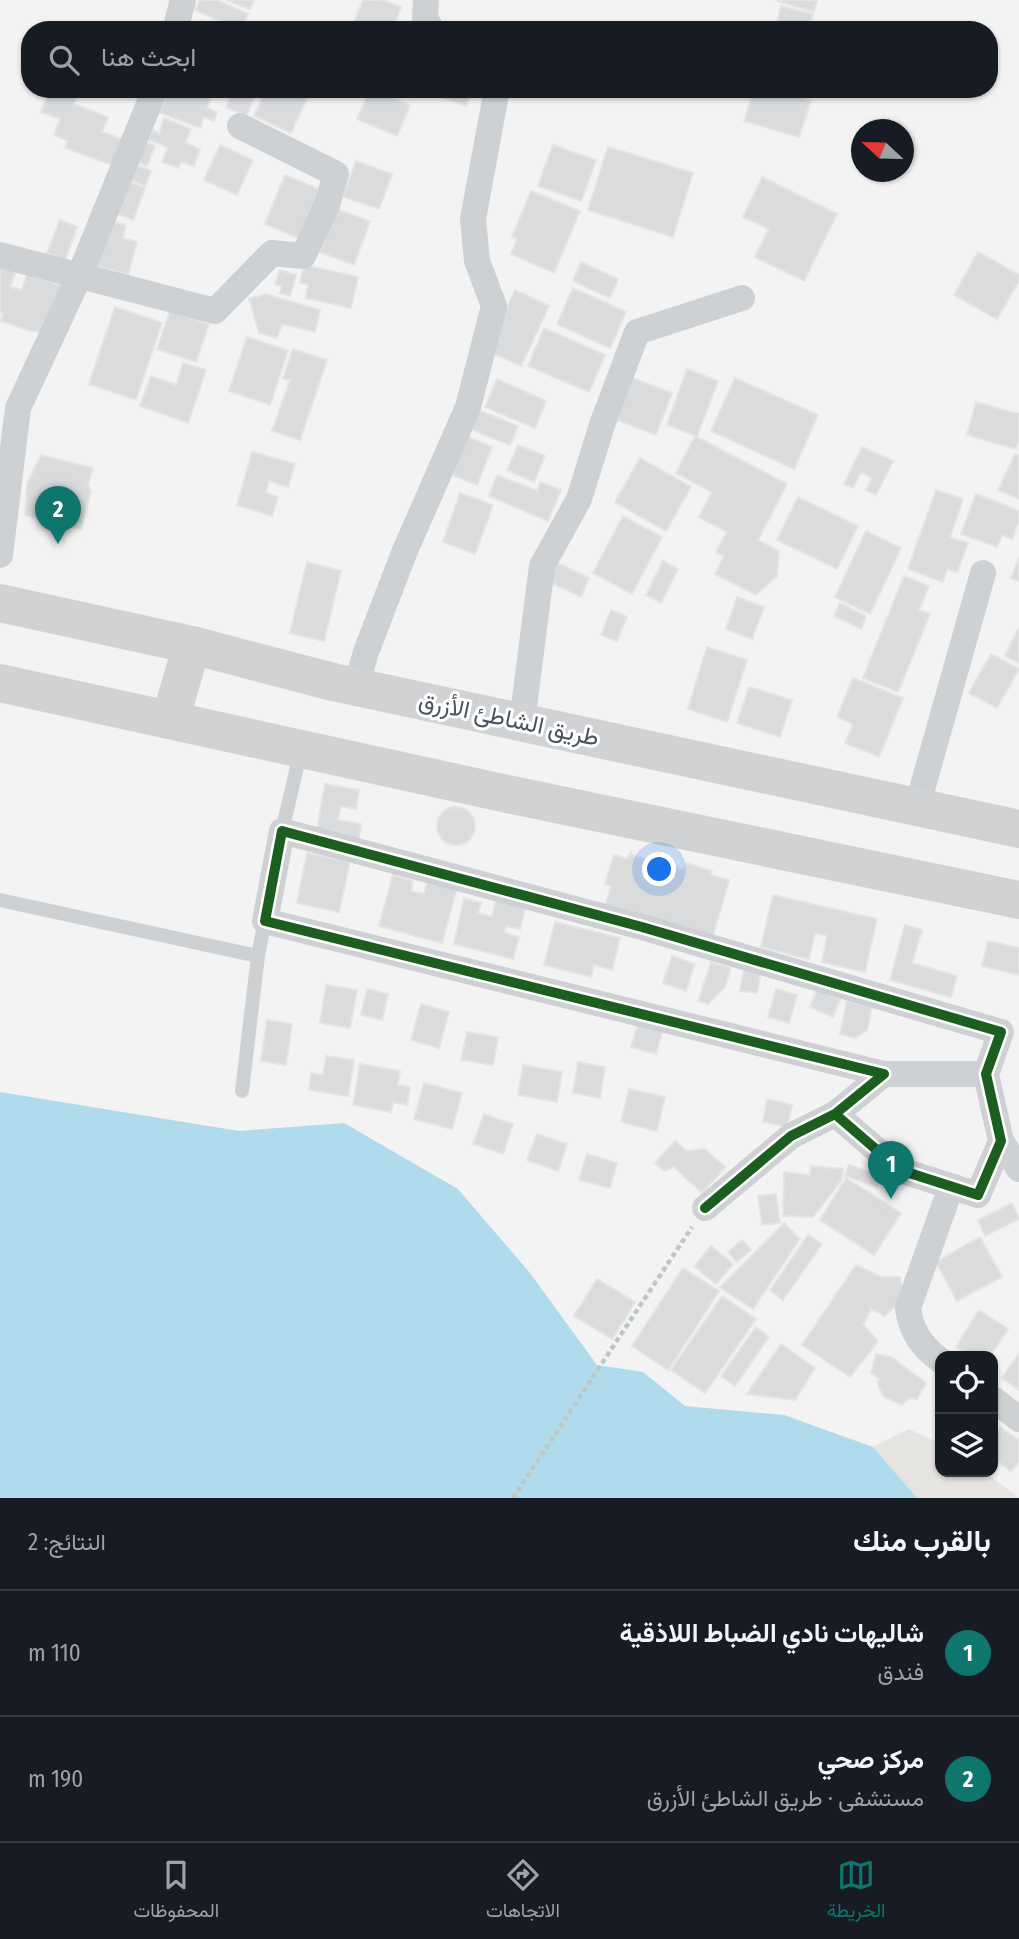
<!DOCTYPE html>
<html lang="ar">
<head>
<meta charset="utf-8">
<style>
	body { margin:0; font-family:"Fira Sans Condensed",Vazirmatn,sans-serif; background:#242831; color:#f1f3f6; direction:rtl }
	.controls { position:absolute; right:21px; bottom:21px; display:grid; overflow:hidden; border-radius:14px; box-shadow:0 2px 5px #0004 }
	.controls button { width:63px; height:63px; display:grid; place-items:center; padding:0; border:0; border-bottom:2px solid #363941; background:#171b24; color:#f1f3f6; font:35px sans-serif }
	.compass { position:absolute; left:851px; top:119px; width:63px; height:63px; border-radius:50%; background:#171b24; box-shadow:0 2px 5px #0004; rotate:292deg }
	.you { position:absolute; left:660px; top:870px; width:24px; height:24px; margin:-18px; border:5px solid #fff; border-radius:50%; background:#1a73e8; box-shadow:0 0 0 10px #1a73e833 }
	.badge { display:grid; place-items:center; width:46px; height:46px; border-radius:50%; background:#0f766e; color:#fff; font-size:23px; font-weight:700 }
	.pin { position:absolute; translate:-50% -58px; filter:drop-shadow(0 2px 4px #0008) }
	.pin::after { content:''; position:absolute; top:37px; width:24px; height:21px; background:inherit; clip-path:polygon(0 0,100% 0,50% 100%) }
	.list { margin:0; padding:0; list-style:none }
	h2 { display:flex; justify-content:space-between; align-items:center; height:91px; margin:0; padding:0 28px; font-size:30px }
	h2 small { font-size:23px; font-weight:400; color:#9ea1a6 }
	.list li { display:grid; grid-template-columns:46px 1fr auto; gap:21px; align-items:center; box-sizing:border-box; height:126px; padding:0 28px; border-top:2px solid #363941 }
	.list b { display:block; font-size:26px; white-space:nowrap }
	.list p { margin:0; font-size:23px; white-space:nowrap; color:#9ea1a6 }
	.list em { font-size:23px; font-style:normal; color:#9ea1a6 }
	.icon { flex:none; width:38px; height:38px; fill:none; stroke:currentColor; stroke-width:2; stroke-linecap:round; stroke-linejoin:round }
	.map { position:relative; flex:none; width:1019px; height:1498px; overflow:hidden; direction:ltr }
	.search { position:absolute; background:#171b24; box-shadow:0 2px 5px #0004; left:21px; right:21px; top:21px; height:77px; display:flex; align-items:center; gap:18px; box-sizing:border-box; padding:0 24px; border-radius:28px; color:#9ea1a6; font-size:26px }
	.sheet { height:343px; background:#171b24 }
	nav { display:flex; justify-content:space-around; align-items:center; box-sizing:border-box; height:98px; border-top:2px solid #363941; background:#171b24; font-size:19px; color:#9ea1a6 }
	nav a { display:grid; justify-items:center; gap:4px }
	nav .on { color:#0f766e }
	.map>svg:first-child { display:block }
	.sand { fill:#e5e4e0 }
	.water { fill:#b0dbec }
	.building { fill:#dadbdd; stroke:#e4e4e5; stroke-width:2 }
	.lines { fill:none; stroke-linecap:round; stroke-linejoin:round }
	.path { stroke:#bdc7c4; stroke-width:4.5; stroke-dasharray:5 3.5; stroke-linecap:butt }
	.lane { stroke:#ced1d3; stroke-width:14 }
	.street { stroke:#ced1d3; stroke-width:26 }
	.secondary { stroke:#d0d2d4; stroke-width:38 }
	.cycleway-casing { stroke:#fff; stroke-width:15 }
	.cycleway { stroke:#1b5e20; stroke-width:10 }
	.labels { text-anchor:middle; stroke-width:6; stroke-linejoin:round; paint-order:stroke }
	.street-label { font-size:24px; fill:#4a535e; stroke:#fff }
</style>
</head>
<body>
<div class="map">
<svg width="1019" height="1498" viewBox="0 0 1019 1498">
	<rect width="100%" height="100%" fill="#f3f3f3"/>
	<path class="sand" d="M909 1429 940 1444V1472H985L1019 1498H917L873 1447Z"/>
	<path class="water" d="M0 1092 239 1131 344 1123 458 1189 530 1273 597 1365 643 1372 685 1406 784 1415 873 1447 917 1498H0Z"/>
	<g class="building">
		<path d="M200 0H217L248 14 241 30 195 10Z"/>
		<path d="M226 0H254L250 9Z"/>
		<path d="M363 0H383L401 7 394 26 403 30H351Z"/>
		<path d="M775 0H817L814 12Z"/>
		<path d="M781 6 813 14 809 30H775Z"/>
		<path d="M201 21 214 27 213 30H197Z"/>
		<path d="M50 89H80L74 104 108 117 102 132 122 139 112 165 65 148 68 141 54 135 60 119 41 112Z"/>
		<path d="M168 89H183L210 99 207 108 217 112 214 121 204 117 200 128 160 113Z"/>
		<path d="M234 89H258L246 116 226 107Z"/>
		<path d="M266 89H304L310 92 291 133 254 116Z"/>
		<path d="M370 89 410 105 397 136 357 119Z"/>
		<path d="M428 89H473L466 106 427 92Z"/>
		<path d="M754 89H777L811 101 799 137 744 121Z"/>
		<path d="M164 118 191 129 185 143 200 149 194 166 181 162 179 168 162 162 168 147 149 140 153 130 159 133Z"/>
		<path d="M143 141 155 146 147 166 136 161Z"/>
		<path d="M220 145 253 160 237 195 204 180Z"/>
		<path d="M553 145 596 160 581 201 538 186Z"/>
		<path d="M608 147 693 173 673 237 588 210Z"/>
		<path d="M356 161 392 174 379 209 343 197Z"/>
		<path d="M135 164 151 171 145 186 128 179Z"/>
		<path d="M285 175 323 191 303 240 265 224Z"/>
		<path d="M762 177 837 214 804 281 755 257 769 229 743 217Z"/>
		<path d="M124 180 145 188 133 220 112 212Z"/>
		<path d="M531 191 580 211 554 273 511 254 517 239 512 237Z"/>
		<path d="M336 209 370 221 354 265 320 252Z"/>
		<path d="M104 219 126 225 123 238 137 242 128 275 92 265Z"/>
		<path d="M60 220 77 227 65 260 47 253Z"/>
		<path d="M978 252 1019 275V281L997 319 954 295Z"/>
		<path d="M0 259 18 265 10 287 22 290 27 274 67 287 52 333 30 331 1 321 3 313 0 312Z"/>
		<path d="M581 262 618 279 610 298 573 281Z"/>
		<path d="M304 265 358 277 351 308 306 298 308 284 300 283Z"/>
		<path d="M280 270 296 275 290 296 280 293 282 286 275 284Z"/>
		<path d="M573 288 626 312 610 348 557 324Z"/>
		<path d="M515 290 549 306 521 366 487 351Z"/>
		<path d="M265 294 320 310 315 332 282 324 277 338 259 333 249 299Z"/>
		<path d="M115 307 162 323 136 400 89 384Z"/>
		<path d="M170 311 209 324 196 362 157 349Z"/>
		<path d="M544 328 605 355 589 392 528 366Z"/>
		<path d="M247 337 288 351 270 405 229 391Z"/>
		<path d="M293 349 327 360 300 440 272 431 290 380 283 378Z"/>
		<path d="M183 363 206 370 188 423 140 406 151 376 176 385Z"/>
		<path d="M687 369 718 381 697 436 667 425Z"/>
		<path d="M630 377 672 393 656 435 614 419Z"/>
		<path d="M735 378 818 415 794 469 711 431Z"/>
		<path d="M497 379 546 401 535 428 485 407Z"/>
		<path d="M976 402 1019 414V439L1016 449 967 435Z"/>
		<path d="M478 410 518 426 510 445 470 429Z"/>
		<path d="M464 435 492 447 477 485 449 474Z"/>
		<path d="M695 436 787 484 758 540 779 551 777 576 756 595 715 574 724 556 716 552 727 532 699 517 712 492 676 473Z"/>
		<path d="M518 445 545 456 534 482 507 470Z"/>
		<path d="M862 447 893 461 876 495 866 490 872 478 861 472 853 488 844 484Z"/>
		<path d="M252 452 295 464 288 487 269 481 266 493 278 497 272 516 237 505Z"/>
		<path d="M1015 454 1019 456V499L998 490Z"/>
		<path d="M41 455 93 468 88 485 91 491 81 529 25 515 27 484Z"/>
		<path d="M640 458 691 487 666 531 615 502Z"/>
		<path d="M497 475 537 491 541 482 561 490 548 521 489 496Z"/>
		<path d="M936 490 963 499 950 537 968 543 957 572 947 569 943 582 908 569Z"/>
		<path d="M460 493 493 505 475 554 443 542Z"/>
		<path d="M976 494 1019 511V521L1012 539 1002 535 997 547 961 534Z"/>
		<path d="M798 497 858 526 837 569 777 540Z"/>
		<path d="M623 516 662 537 632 594 593 573Z"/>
		<path d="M866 531 901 548 870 614 835 597Z"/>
		<path d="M1019 557V581L1011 578Z"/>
		<path d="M663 561 678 569 661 603 646 595Z"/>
		<path d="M307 562 341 571 324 641 290 633Z"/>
		<path d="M555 562 589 578 581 597 547 581Z"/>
		<path d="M904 576 929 586 919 610 930 614 898 692 863 678Z"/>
		<path d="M737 597 764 607 752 639 726 629Z"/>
		<path d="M840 603 866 616 861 629 834 616Z"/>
		<path d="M611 610 627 617 617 641 601 635Z"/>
		<path d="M1019 627V663L1005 656Z"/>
		<path d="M707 647 747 660 727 722 688 709Z"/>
		<path d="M991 654 1019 669 997 708 969 693Z"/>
		<path d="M853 678 903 698 879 757 845 743 853 724 837 717Z"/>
		<path d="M749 687 792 700 780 737 737 723Z"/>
		<path d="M325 784 359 790 356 809 341 806 338 820 361 824 358 843 316 835Z"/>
		<circle cx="456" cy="826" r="19"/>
		<path d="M307 853 350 862 339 912 297 903Z"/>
		<path d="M631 853V855L685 870 686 863 712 871 711 875 729 880 712 939 604 909 611 887 605 883 614 855 627 859Z"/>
		<path d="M393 875 413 881 411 891 424 894 428 880 457 888 442 943 379 926Z"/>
		<path d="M773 895 877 919 865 972 822 962 827 936 815 933 809 959 761 947Z"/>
		<path d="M464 898 481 903 478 913 492 917 496 900 525 908 520 929 506 926 504 933 519 937 513 959 454 944Z"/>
		<path d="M555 922 620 938 612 970 594 965 591 977 544 965Z"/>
		<path d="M905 925 922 930 912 963 957 976 951 997 890 980Z"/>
		<path d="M988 941 1019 948V975L982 966Z"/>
		<path d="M672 956 695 964 686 991 663 983Z"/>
		<path d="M711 962 731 968 725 987 708 1004 698 1001Z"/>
		<path d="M744 969 761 972 757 993 740 991Z"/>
		<path d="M326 985 357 990 350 1028 320 1023Z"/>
		<path d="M367 989 388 994 382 1020 361 1015Z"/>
		<path d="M776 989 797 995 789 1023 768 1017Z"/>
		<path d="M817 990 840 999 833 1017 810 1007Z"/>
		<path d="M847 1001 872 1007 867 1030 855 1038 840 1034Z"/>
		<path d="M421 1004 449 1012 439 1048 411 1040Z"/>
		<path d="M640 1019 664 1026 656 1054 631 1047Z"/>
		<path d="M267 1020 292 1024 286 1065 261 1061Z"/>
		<path d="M467 1032 498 1037 493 1065 461 1060Z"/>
		<path d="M326 1056 354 1060 348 1096 309 1090 311 1073 323 1075Z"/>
		<path d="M578 1062 605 1067 600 1098 573 1093Z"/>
		<path d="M360 1064 400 1071 398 1085 410 1087 407 1105 393 1102 391 1112 353 1105Z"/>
		<path d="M523 1065 562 1072 557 1102 518 1095Z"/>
		<path d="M424 1083 462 1093 452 1129 414 1119Z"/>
		<path d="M629 1089 665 1097 657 1131 621 1122Z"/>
		<path d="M767 1099 792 1105 787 1127 763 1122Z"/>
		<path d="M484 1114 513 1124 503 1154 473 1144Z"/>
		<path d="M537 1134 567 1144 558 1171 527 1160Z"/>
		<path d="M675 1141 686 1151 705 1149 725 1167 702 1193 674 1167 664 1171 655 1163Z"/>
		<path d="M587 1154 617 1163 610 1188 579 1180Z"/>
		<path d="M849 1165 881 1176 877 1187 845 1176Z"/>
		<path d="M811 1166 843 1169 842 1179 813 1217 783 1216 784 1172 810 1175Z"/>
		<path d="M846 1178 901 1213 874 1255 820 1220Z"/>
		<path d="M776 1194 780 1223 762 1225 758 1196Z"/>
		<path d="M1012 1203 1019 1219 985 1236 978 1220Z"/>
		<path d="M784 1223 800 1239 753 1309 720 1287Z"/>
		<path d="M808 1235 822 1244 783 1300 770 1290Z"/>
		<path d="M980 1237 1002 1277 957 1301 936 1262Z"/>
		<path d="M742 1240 751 1250 737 1262 728 1252Z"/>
		<path d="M711 1246 733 1264 716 1284 694 1266Z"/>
		<path d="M856 1265 881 1277H900L904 1297 885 1316 871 1309 863 1325 878 1341 850 1377 802 1345Z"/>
		<path d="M683 1268 719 1291 668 1370 632 1346Z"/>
		<path d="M597 1279 635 1302 612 1339 574 1316Z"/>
		<path d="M722 1296 756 1319 705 1393 671 1370Z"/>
		<path d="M979 1310 1008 1329 990 1356H970L956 1347Z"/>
		<path d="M756 1327 769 1337 735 1386 721 1376Z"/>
		<path d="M781 1344 815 1368 795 1400 747 1394Z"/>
		<path d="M1019 1353V1390L1002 1378Z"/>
		<path d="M876 1354 891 1357 926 1383 917 1399 910 1398 902 1405 884 1397 878 1386 879 1378 871 1373Z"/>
		<path d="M1000 1427 1019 1440V1461L1011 1472 993 1457V1438Z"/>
	</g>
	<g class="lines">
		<path class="path" d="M513 1498 692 1227"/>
		<g class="lane">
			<path d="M282 831 301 750"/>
			<path d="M0 900 258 956 265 921"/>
			<path d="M242 1091 258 956"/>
		</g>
		<g class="street">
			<path d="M426 0 425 18 432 30"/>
			<path d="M175 30 183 0"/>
			<path d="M0 255 215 311 272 253 303 256 327 205 336 174 240 126"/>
			<path d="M0 555 18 408 79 277 155 89"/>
			<path d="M356 687 366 652 404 553 468 407 494 306 477 261 473 219 497 89"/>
			<path d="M522 722 542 566 579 499 603 422 637 332 742 298"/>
			<path d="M917 807 983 573"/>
			<path d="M884 1074H986"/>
			<path d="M1001 1141 1019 1169"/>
			<path d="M705 1208 791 1136 835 1114 900 1170 978 1195 1001 1141 986 1074 1001 1032 642 927 282 831 265 921 884 1074 835 1114"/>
			<path d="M940 1360C921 1346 911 1331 908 1308L951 1187"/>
			<path d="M993 1399 1019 1419"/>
		</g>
		<g class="secondary">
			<path d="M0 603 192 645 333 682 1019 829"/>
			<path d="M0 683 498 792 1019 900"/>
			<path d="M170 720 192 645"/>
		</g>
		<g class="cycleway-casing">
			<path id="cycleway" d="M705 1208 791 1136 835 1114 900 1170 978 1195 1001 1141 986 1074 1001 1032 642 927 282 831 265 921 884 1074 835 1114"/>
		</g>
		<use href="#cycleway" class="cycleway"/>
	</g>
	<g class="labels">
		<g class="street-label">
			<text transform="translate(509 719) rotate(12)" y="8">طريق الشاطئ الأزرق</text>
		</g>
	</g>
</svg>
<div class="controls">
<button><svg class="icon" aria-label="locate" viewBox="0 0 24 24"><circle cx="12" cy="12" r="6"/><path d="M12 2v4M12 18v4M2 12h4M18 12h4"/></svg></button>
<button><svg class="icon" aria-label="layers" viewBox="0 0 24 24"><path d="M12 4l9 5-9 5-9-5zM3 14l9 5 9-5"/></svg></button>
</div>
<svg class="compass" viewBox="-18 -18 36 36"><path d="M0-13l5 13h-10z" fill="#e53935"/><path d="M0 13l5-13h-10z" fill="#9ea1a6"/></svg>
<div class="you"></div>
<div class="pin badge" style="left:891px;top:1199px">1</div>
<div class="pin badge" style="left:58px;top:544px">2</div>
<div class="search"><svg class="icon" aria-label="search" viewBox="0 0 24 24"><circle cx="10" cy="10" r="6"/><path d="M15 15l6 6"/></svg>ابحث هنا</div>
</div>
<section class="sheet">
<h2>بالقرب منك<small>النتائج: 2</small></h2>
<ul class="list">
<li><span class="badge">1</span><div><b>شاليهات نادي الضباط اللاذقية</b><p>فندق</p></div><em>110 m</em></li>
<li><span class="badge">2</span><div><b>مركز صحي</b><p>مستشفى · طريق الشاطئ الأزرق</p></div><em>190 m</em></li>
</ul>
</section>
<nav>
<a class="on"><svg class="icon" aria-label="map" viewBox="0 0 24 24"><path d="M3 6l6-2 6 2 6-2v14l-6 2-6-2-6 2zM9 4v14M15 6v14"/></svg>الخريطة</a>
<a><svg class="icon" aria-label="directions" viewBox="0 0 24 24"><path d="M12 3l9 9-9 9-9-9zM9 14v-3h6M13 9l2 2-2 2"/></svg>الاتجاهات</a>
<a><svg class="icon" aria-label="saved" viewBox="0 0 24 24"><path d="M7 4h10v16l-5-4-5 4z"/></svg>المحفوظات</a>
</nav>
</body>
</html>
